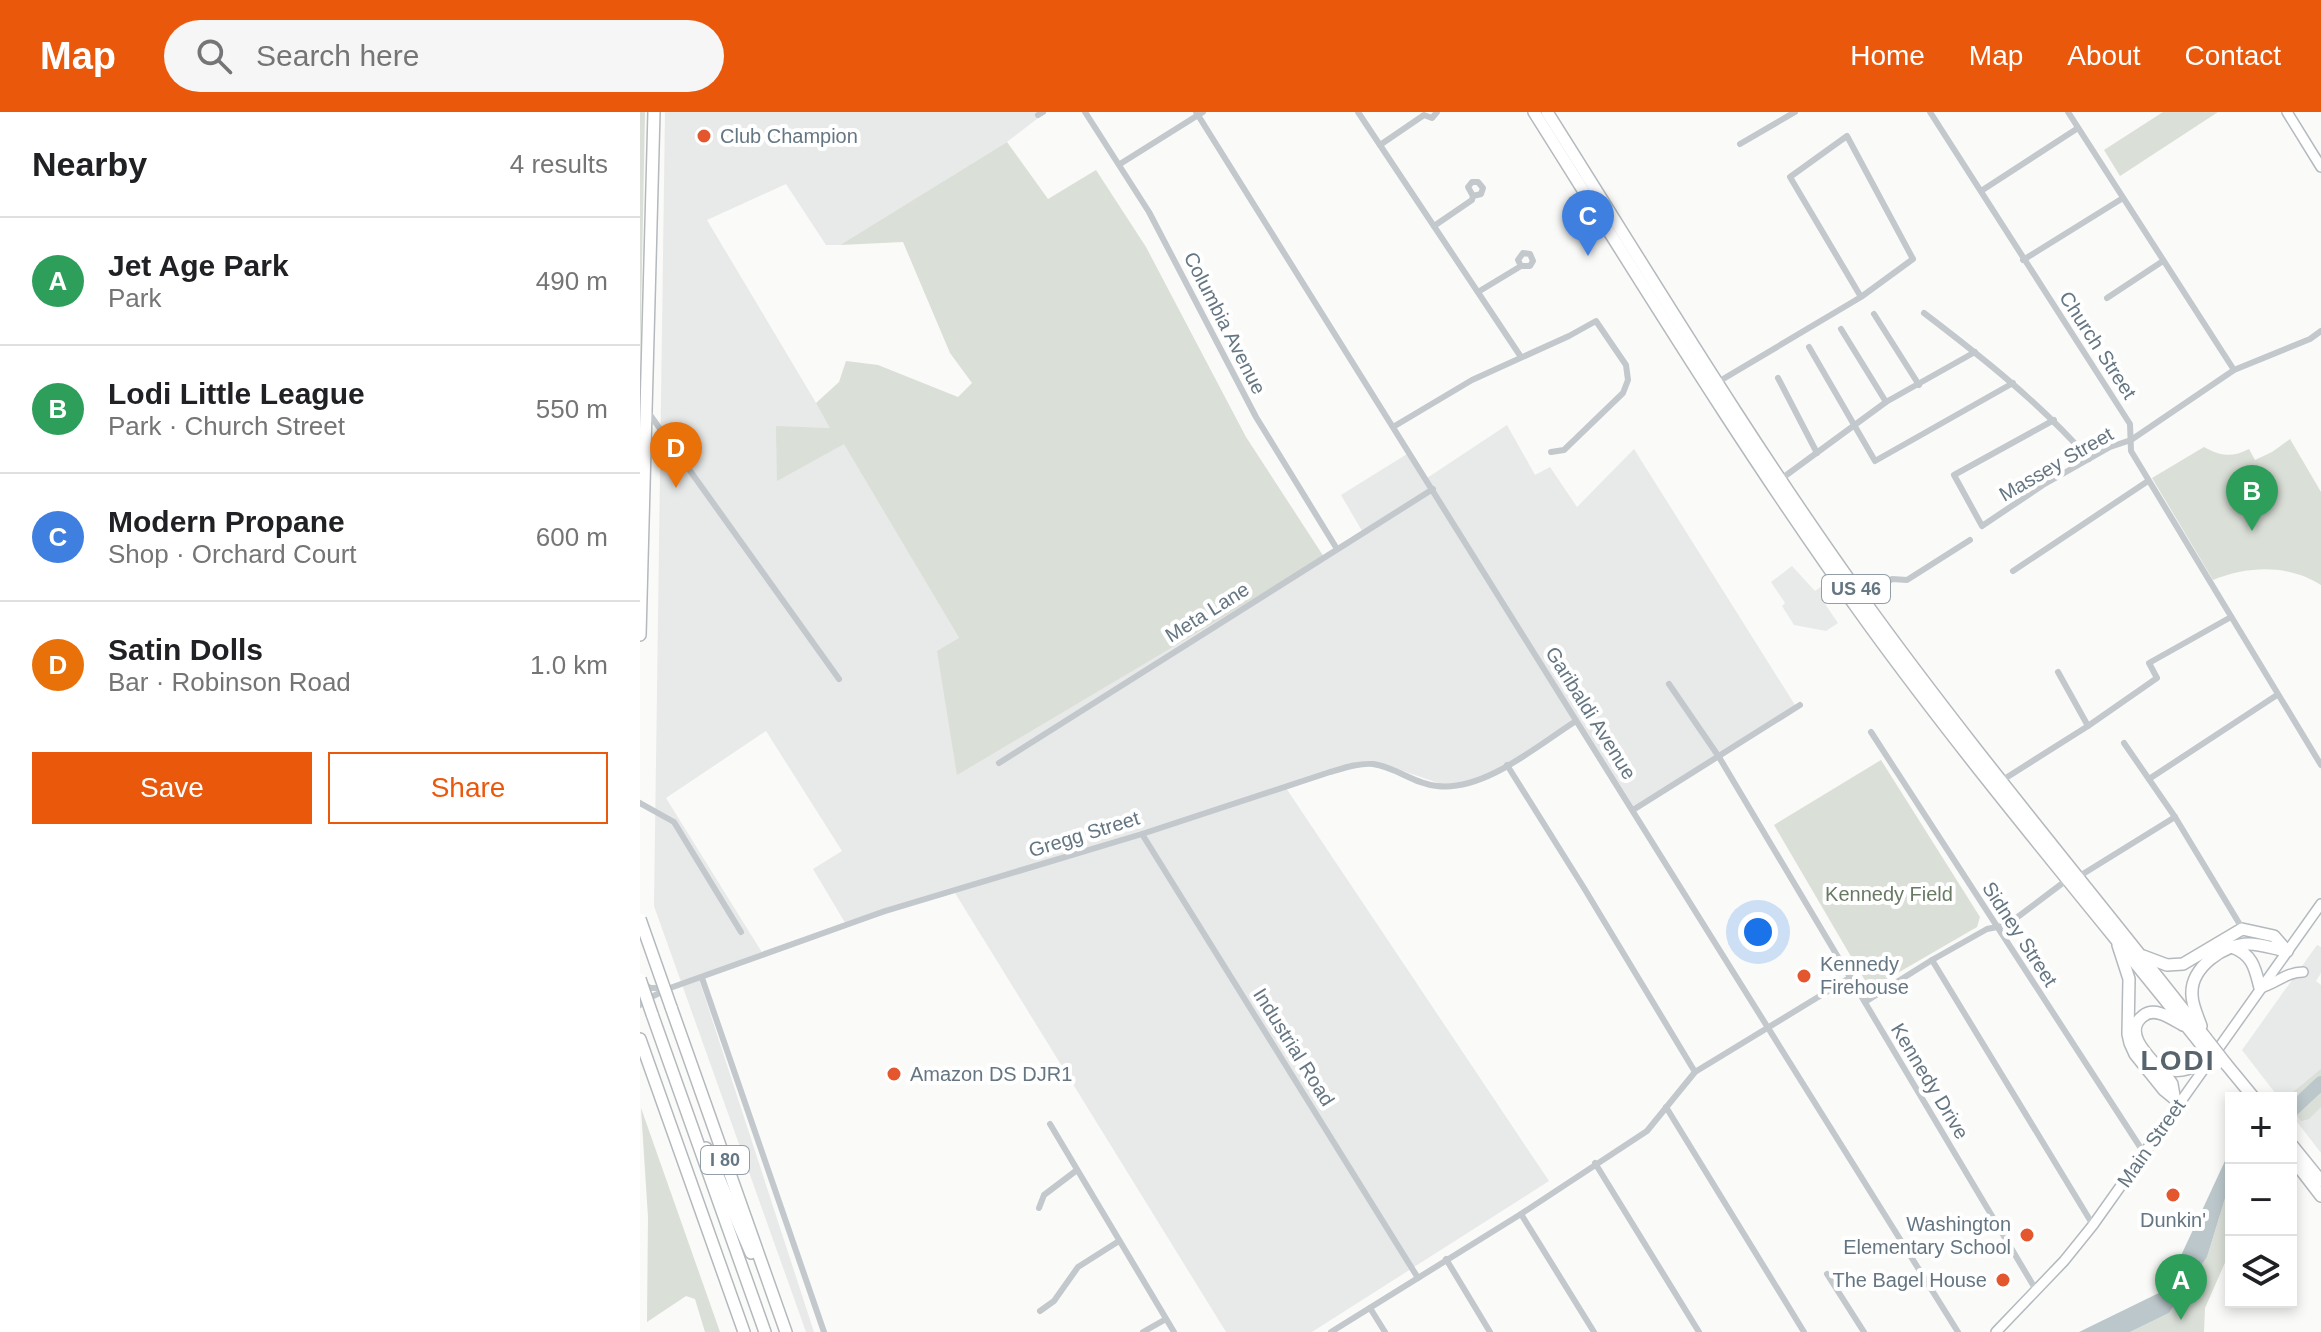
<!DOCTYPE html>
<html lang="en">
<head>
<meta charset="utf-8">
<style>
	body { margin:0; font-family:Arial,sans-serif; background:#f6f6f6; color:#202124 }
	.controls { position:absolute; right:24px; bottom:24px; display:grid; overflow:hidden; border-radius:0px; box-shadow:0 4px 12px #0003 }
	.controls button { width:72px; height:72px; display:grid; place-items:center; padding:0; border:0; border-bottom:2px solid #e0e0e0; background:#fff; color:#202124; font:40px sans-serif }
	.you { position:absolute; left:1118px; top:820px; width:28px; height:28px; margin:-20px; border:6px solid #fff; border-radius:50%; background:#1a73e8; box-shadow:0 0 0 12px #1a73e833 }
	.badge { display:grid; place-items:center; width:52px; height:52px; border-radius:50%; background:#ea580c; color:#fff; font-size:26px; font-weight:700 }
	.pin { position:absolute; translate:-50% -66px; filter:drop-shadow(0 2px 4px #0008) }
	.pin::after { content:''; position:absolute; top:42px; width:28px; height:24px; background:inherit; clip-path:polygon(0 0,100% 0,50% 100%) }
	.list { margin:0; padding:0; list-style:none }
	h2 { display:flex; justify-content:space-between; align-items:center; height:104px; margin:0; padding:0 32px; font-size:34px }
	h2 small { font-size:26px; font-weight:400; color:#757577 }
	.list li { display:grid; grid-template-columns:52px 1fr auto; gap:24px; align-items:center; box-sizing:border-box; height:128px; padding:0 32px; border-top:2px solid #e0e0e0 }
	.list b { display:block; font-size:30px; white-space:nowrap }
	.list p { margin:0; font-size:26px; white-space:nowrap; color:#757577 }
	.list em { font-size:26px; font-style:normal; color:#757577 }
	.actions { display:flex; gap:16px; padding:24px 32px }
	.actions a { flex:1; padding:18px 0; border:2px solid #ea580c; border-radius:0px; text-align:center; font-size:28px; color:#ea580c }
	.actions .main { background:#ea580c; color:#fff }
	.icon { flex:none; width:44px; height:44px; fill:none; stroke:currentColor; stroke-width:2; stroke-linecap:round; stroke-linejoin:round }
	.map { position:relative; flex:none; width:1681px; height:1220px; overflow:hidden }
	header { display:flex; align-items:center; gap:48px; box-sizing:border-box; height:112px; padding:0 40px; background:#ea580c; color:#fff }
	header strong { font-size:38px }
	nav { display:flex; gap:44px; margin-inline-start:auto; font-size:28px }
	.search { width:560px; height:72px; background:#f6f6f6; display:flex; align-items:center; gap:20px; box-sizing:border-box; padding:0 28px; border-radius:44px; color:#757577; font-size:30px }
	main { display:flex }
	aside { flex:1; background:#fff }
	.map>svg:first-child { display:block }
	.built { fill:#e8e9e9 }
	.green { fill:#dadfd7 }
	.water { fill:#bbc7cb }
	.lines { fill:none; stroke-linecap:round; stroke-linejoin:round }
	.river { stroke:#bbc7cb; stroke-width:14 }
	.secondary-casing { stroke:#b3babf; stroke-width:12 }
	.highway-casing { stroke:#b4b9bd; stroke-width:14 }
	.street { stroke:#c3c8cc; stroke-width:6 }
	.secondary { stroke:#fff; stroke-width:9 }
	.highway { stroke:#fff; stroke-width:11 }
	.highway-bridge-casing { stroke:#b4b9bd; stroke-width:14; stroke-linecap:butt }
	.highway-bridge { stroke:#fff; stroke-width:11 }
	.poi-dot { fill:#e4572e; stroke:#fff; stroke-width:3 }
	.labels { text-anchor:middle; stroke-width:8; stroke-linejoin:round; paint-order:stroke }
	.shield { fill:#fff; stroke:#939fa8; stroke-width:2 }
	.shield-label { font-size:18px; font-weight:bold; fill:#657683 }
	.poi-label { font-size:20px; fill:#657683; stroke:#fff; text-anchor:start }
	.street-label { font-size:20px; fill:#657683; stroke:#fff }
	.park-label { font-size:20px; fill:#687a64; stroke:#fff }
	.district-label { font-size:28px; font-weight:bold; letter-spacing:2px; fill:#57646e; stroke:#fff }
</style>
</head>
<body>
<header>
<strong>Map</strong>
<div class="search"><svg class="icon" aria-label="search" viewBox="0 0 24 24"><circle cx="10" cy="10" r="6"/><path d="M15 15l6 6"/></svg>Search here</div>
<nav><a>Home</a><a>Map</a><a>About</a><a>Contact</a></nav>
</header>
<main>
<aside>
<h2>Nearby<small>4 results</small></h2>
<ul class="list">
<li><span class="badge" style="background:#2e9e5b">A</span><div><b>Jet Age Park</b><p>Park</p></div><em>490 m</em></li>
<li><span class="badge" style="background:#2e9e5b">B</span><div><b>Lodi Little League</b><p>Park · Church Street</p></div><em>550 m</em></li>
<li><span class="badge" style="background:#3f7fe0">C</span><div><b>Modern Propane</b><p>Shop · Orchard Court</p></div><em>600 m</em></li>
<li><span class="badge" style="background:#e8710a">D</span><div><b>Satin Dolls</b><p>Bar · Robinson Road</p></div><em>1.0 km</em></li>
</ul>
<div class="actions"><a class="main">Save</a><a>Share</a></div>
</aside>
<div class="map">
<svg width="1681" height="1220" viewBox="0 0 1681 1220">
	<rect width="100%" height="100%" fill="#fafaf8"/>
	<g class="built">
		<path d="M25 0H406L367 30 200 133H186L146 72 67 108 191 316 137 315V368L204 331 319 526 614 487 722 419 701 383 767 342 784 368 867 313 895 363 910 355 937 395 994 337 1155 593 992 699 935 611 844 665 824 672H801L743 652 718 650 644 673 909 1069 672 1220H586L315 781 207 814 173 757 202 739 126 619 26 686 123 842 58 864 174 1220H166L14 794Z"/>
		<path d="M1152 454 1175 479 1182 474 1192 487 1185 492 1198 511 1186 519 1154 513 1142 494 1145 491 1131 470Z"/>
		<path d="M1677 833 1681 835V861L1676 869 1681 873V1041L1651 1002V986H1639L1602 938Z"/>
	</g>
	<g class="green">
		<path d="M0 0H5L0 255Z"/>
		<path d="M1523 0H1578L1480 64 1464 38Z"/>
		<path d="M367 30 408 87 456 58 506 135 606 325 684 445 317 663 297 539 319 526 204 332 137 369 136 314 190 316 176 291 199 270 206 249 238 253 318 285 332 271 310 241 263 130 200 133Z"/>
		<path d="M1650 327 1681 380V473C1648 452 1608 454 1573 468L1512 366 1564 335C1580 344 1592 346 1609 337L1615 348 1632 340Z"/>
		<path d="M1241 648 1340 805 1337 815 1230 877 1134 713Z"/>
		<path d="M1681 957V995L1669 1007 1661 1009 1651 996V986H1646Z"/>
		<path d="M1 996 80 1220H65L55 1187 46 1184 7 1210 8 1105Z"/>
		<path d="M1591 1067V1137L1565 1196 1564 1220H1490L1529 1201 1567 1145Z"/>
	</g>
	<path class="water" d="M1591 1036V1067L1567 1145 1529 1201 1490 1220H1439L1525 1178Z"/>
	<g class="lines">
		<path class="river" d="M1651 999 1681 971"/>
		<g class="secondary-casing">
			<g id="secondary">
				<path d="M1647 0 1681 55"/>
				<path d="M1620 876C1636 872 1646 860 1663 860"/>
				<path d="M1356 1220 1424 1149 1453 1113 1681 792"/>
			</g>
		</g>
		<g class="highway-casing">
			<g id="highway">
				<path d="M894 0C1003 173 1109 347 1229 513 1333 656 1449 793 1560 931"/>
				<path d="M907 0C1010 163 1110 330 1223 487 1331 637 1451 779 1565 925"/>
				<path d="M0 523 14 0"/>
				<path d="M1478 833 1489 867 1488 922 1490 931 1495 942 1524 978 1540 991"/>
				<path d="M1592 835C1613 843 1615 856 1620 876"/>
				<path d="M1503 844 1527 853 1543 852 1602 817 1634 824 1647 839"/>
				<path d="M31 895 146 1220"/>
				<path d="M12 902 125 1220"/>
				<path d="M1561 914C1558 905 1552 893 1552 883 1550 856 1583 832 1609 832 1621 832 1635 837 1647 839"/>
				<path d="M0 927 104 1220"/>
				<path d="M1586 952 1614 986"/>
				<path d="M1519 956C1547 963 1553 955 1575 939"/>
				<path d="M1534 984C1534 983 1532 973 1532 972 1523 956 1477 924 1503 904 1515 894 1532 907 1543 913"/>
				<path d="M1651 1032 1681 1069"/>
				<path d="M66 1036 111 1141"/>
				<path d="M1651 1045 1681 1084"/>
			</g>
		</g>
		<g class="street">
			<path d="M445 0 509 100 616 305 697 437"/>
			<path d="M556 0 1318 1220"/>
			<path d="M718 0 881 245"/>
			<path d="M1290 0 1490 312 1491 339 1681 653"/>
			<path d="M1428 0 1594 258"/>
			<path d="M398 3 403 0"/>
			<path d="M1100 32 1155 0"/>
			<path d="M740 33 784 3 792 6 797 0"/>
			<path d="M480 52 563 0"/>
			<path d="M1341 79 1438 16"/>
			<path d="M794 114 832 88 833 84 841 82 843 76 838 70H832L828 75 833 84"/>
			<path d="M1383 148 1483 86"/>
			<path d="M838 180 881 154H890L893 149 890 142 883 141 878 148 881 154"/>
			<path d="M1467 186 1523 149"/>
			<path d="M1284 201C1343 246 1400 291 1449 347"/>
			<path d="M1234 202 1279 273"/>
			<path d="M1201 217 1246 290"/>
			<path d="M1169 235 1235 349 1373 271"/>
			<path d="M1138 266 1177 341"/>
			<path d="M1078 270 1221 185 1273 147 1207 24 1150 65 1221 185"/>
			<path d="M8 300 199 567"/>
			<path d="M1414 308 1314 363 1342 414 1403 373 1470 335 1491 328 1594 258 1670 227 1681 219"/>
			<path d="M753 315 832 268 929 224 956 209 986 253 988 268 983 281 924 338 911 340"/>
			<path d="M1141 367 1246 290 1335 240"/>
			<path d="M1373 459 1508 369"/>
			<path d="M1222 487 1252 467 1267 468 1330 428"/>
			<path d="M1418 560 1448 614"/>
			<path d="M1029 572 1079 645 1396 1178"/>
			<path d="M1231 620 1504 1041"/>
			<path d="M1484 631 1535 705 1602 816"/>
			<path d="M359 651 793 377"/>
			<path d="M867 653 944 776 1055 960"/>
			<path d="M1509 667 1637 583"/>
			<path d="M1361 669 1448 614 1517 566 1509 551 1591 505"/>
			<path d="M0 691 34 710 101 820"/>
			<path d="M993 698 1160 593"/>
			<path d="M502 722 778 1166"/>
			<path d="M1438 765 1535 705"/>
			<path d="M1292 848 1453 1113"/>
			<path d="M62 866 184 1220"/>
			<path d="M3 871 10 876H27"/>
			<path d="M1225 890 1292 848 1347 817 1367 813 1428 767"/>
			<path d="M0 893 5 888 30 876 245 799 502 722 690 660C704 656 718 651 733 652 756 655 774 672 797 674 844 680 898 633 936 609"/>
			<path d="M1026 995 1164 1220"/>
			<path d="M410 1012 534 1220"/>
			<path d="M955 1051 1059 1220"/>
			<path d="M399 1096 404 1083 437 1058"/>
			<path d="M881 1102 954 1220"/>
			<path d="M806 1147 850 1220"/>
			<path d="M1187 1162 1224 1220"/>
			<path d="M730 1196 745 1220"/>
			<path d="M400 1199 414 1189 438 1155 479 1129"/>
			<path d="M503 1220 526 1207"/>
			<path d="M691 1220 881 1102 1007 1019 1055 960 1211 865"/>
		</g>
		<use href="#secondary" class="secondary"/>
		<use href="#highway" class="highway"/>
		<g class="highway-bridge-casing">
			<g id="highway-bridge">
				<path d="M0 807 31 895"/>
				<path d="M0 867 12 902"/>
				<path d="M1565 925 1586 952"/>
				<path d="M1560 931 1577 952"/>
			</g>
		</g>
		<use href="#highway-bridge" class="highway-bridge"/>
	</g>
	<g class="poi-dot">
		<circle cx="64" cy="24" r="8"/>
		<circle cx="1164" cy="864" r="8"/>
		<circle cx="254" cy="962" r="8"/>
		<circle cx="1533" cy="1083" r="8"/>
		<circle cx="1387" cy="1123" r="8"/>
		<circle cx="1363" cy="1168" r="8"/>
	</g>
	<g class="labels">
		<g class="shield">
			<rect x="1182" y="463" width="68" height="28" rx="6"/>
			<rect x="61" y="1034" width="48" height="28" rx="6"/>
		</g>
		<g class="shield-label">
			<text x="1216" y="483">US 46</text>
			<text x="85" y="1054">I 80</text>
		</g>
		<g class="poi-label">
			<text x="80" y="31">Club Champion</text>
			<text x="1180" y="859">Kennedy<tspan x="1180" dy="23">Firehouse</tspan></text>
			<text x="270" y="969">Amazon DS DJR1</text>
			<text x="1533" y="1115" text-anchor="middle">Dunkin'</text>
			<text x="1371" y="1119" text-anchor="end">Washington<tspan x="1371" dy="23">Elementary School</tspan></text>
			<text x="1347" y="1175" text-anchor="end">The Bagel House</text>
		</g>
		<g class="street-label">
			<text transform="translate(585 211) rotate(63)" y="7">Columbia Avenue</text>
			<text transform="translate(1458 233) rotate(57)" y="7">Church Street</text>
			<text transform="translate(1416 352) rotate(-30)" y="7">Massey Street</text>
			<text transform="translate(567 500) rotate(-32)" y="7">Meta Lane</text>
			<text transform="translate(951 601) rotate(58)" y="7">Garibaldi Avenue</text>
			<text transform="translate(444 722) rotate(-17)" y="7">Gregg Street</text>
			<text transform="translate(1380 822) rotate(57)" y="7">Sidney Street</text>
			<text transform="translate(654 935) rotate(58)" y="7">Industrial Road</text>
			<text transform="translate(1290 969) rotate(59)" y="7">Kennedy Drive</text>
			<text transform="translate(1511 1031) rotate(-55)" y="7">Main Street</text>
		</g>
		<g class="park-label">
			<text x="1249" y="789">Kennedy Field</text>
		</g>
		<g class="district-label">
			<text x="1538" y="958">LODI</text>
		</g>
	</g>
</svg>
<div class="controls">
<button>+</button>
<button>−</button>
<button><svg class="icon" aria-label="layers" viewBox="0 0 24 24"><path d="M12 4l9 5-9 5-9-5zM3 14l9 5 9-5"/></svg></button>
</div>
<div class="you"></div>
<div class="pin badge" style="left:1541px;top:1208px;background:#2e9e5b">A</div>
<div class="pin badge" style="left:1612px;top:419px;background:#2e9e5b">B</div>
<div class="pin badge" style="left:948px;top:144px;background:#3f7fe0">C</div>
<div class="pin badge" style="left:36px;top:376px;background:#e8710a">D</div>
</div>
</main>
</body>
</html>
